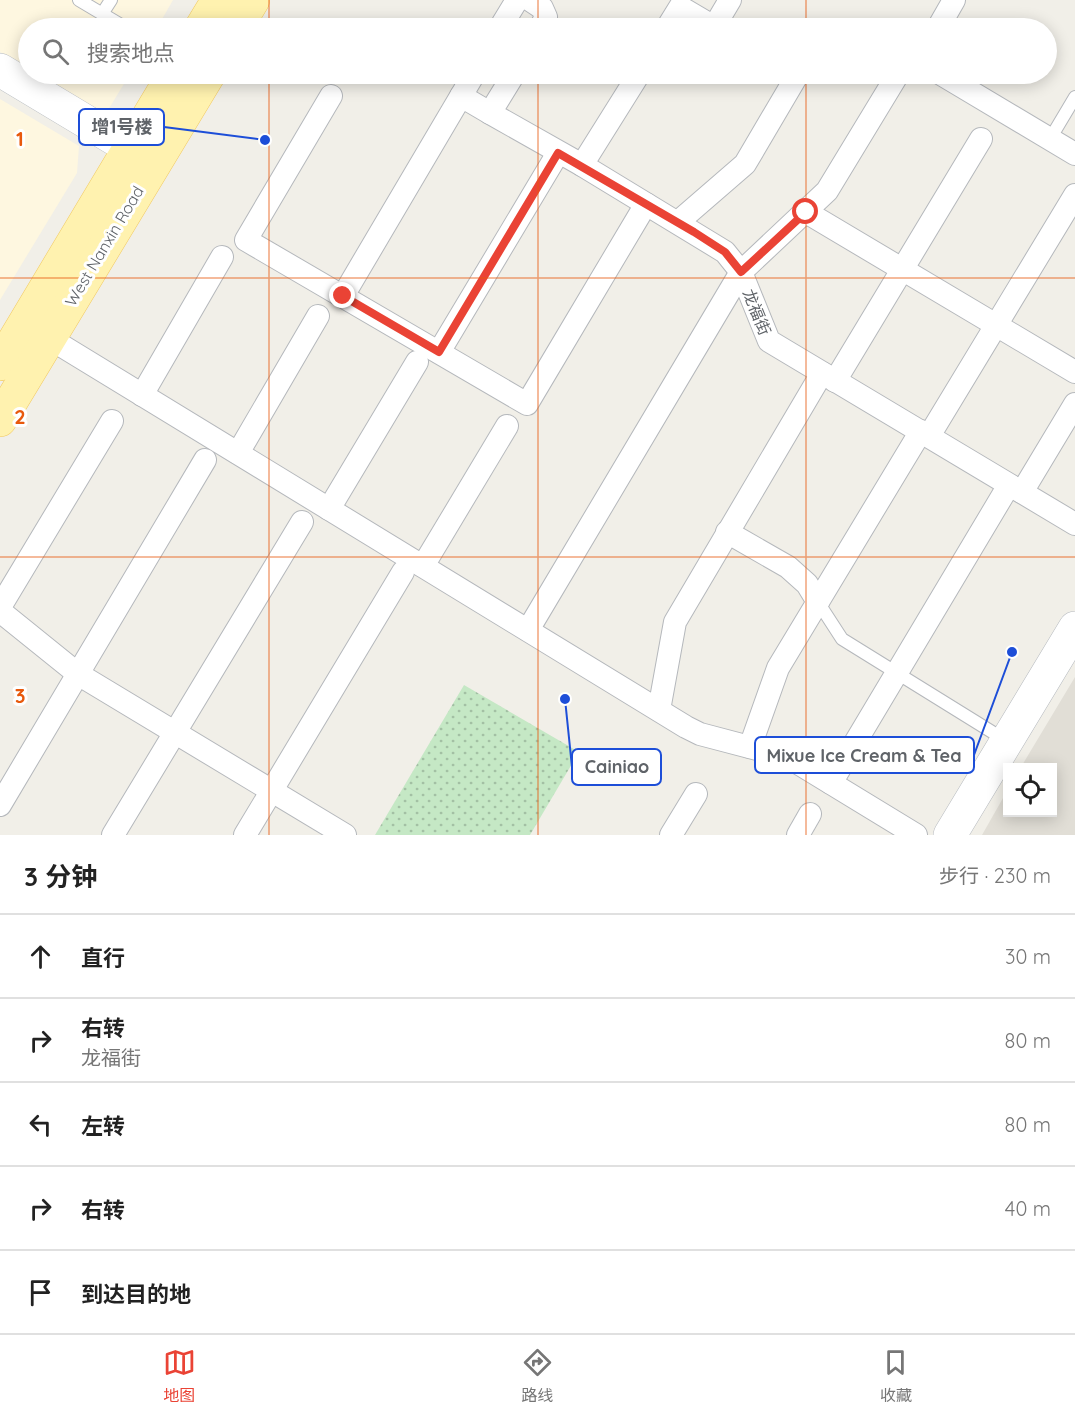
<!DOCTYPE html>
<html lang="zh">
<head>
<meta charset="utf-8">
<style>
	body { margin:0; font-family:Quicksand,"Noto Sans SC",sans-serif; background:#f2f2f2; color:#222 }
	.controls { position:absolute; right:18px; bottom:18px; display:grid; overflow:hidden; border-radius:0px; box-shadow:0 3px 15px #0003 }
	.controls button { width:54px; height:54px; display:grid; place-items:center; padding:0; border:0; border-bottom:2px solid #e0e0e0; background:#fff; color:#222; font:30px sans-serif }
	.stop { position:absolute; width:18px; height:18px; margin:-14px; border:4px solid #ea4335; border-radius:50%; background:#fff }
	.stop.end { background:#ea4335; border-color:#fff; box-shadow:0 2px 6px #0008 }
	.list { margin:0; padding:0; list-style:none }
	h2 { display:flex; justify-content:space-between; align-items:center; height:78px; margin:0; padding:0 24px; font-size:26px }
	h2 small { font-size:20px; font-weight:400; color:#767676 }
	.list li { display:grid; grid-template-columns:39px 1fr auto; gap:18px; align-items:center; box-sizing:border-box; height:84px; padding:0 24px; border-top:2px solid #e0e0e0 }
	.list b { display:block; font-size:22px; white-space:nowrap }
	.list p { margin:0; font-size:20px; white-space:nowrap; color:#767676 }
	.list em { font-size:20px; font-style:normal; color:#767676 }
	.icon { flex:none; width:33px; height:33px; fill:none; stroke:currentColor; stroke-width:2; stroke-linecap:round; stroke-linejoin:round }
	.map { position:relative; flex:none; width:1075px; height:835px; overflow:hidden }
	.search { position:absolute; background:#fff; box-shadow:0 3px 15px #0003; left:18px; right:18px; top:18px; height:66px; display:flex; align-items:center; gap:15px; box-sizing:border-box; padding:0 21px; border-radius:33px; color:#767676; font-size:22px }
	.sheet { height:498px; background:#fff }
	nav { display:flex; justify-content:space-around; align-items:center; box-sizing:border-box; height:84px; border-top:2px solid #e0e0e0; background:#fff; font-size:16px; color:#767676 }
	nav a { display:grid; justify-items:center; gap:3px }
	nav .on { color:#ea4335 }
	.map>svg:first-child { display:block }
	.commercial { fill:#fef7e0 }
	.education { fill:#e1ded6 }
	.grass { fill:url(#grass-dots) }
	.lines { fill:none; stroke-linecap:round; stroke-linejoin:round }
	.lane-casing { stroke:#b5b8bc; stroke-width:14 }
	.street-casing { stroke:#b5b8bc; stroke-width:24 }
	.secondary-casing { stroke:#b6babf; stroke-width:34 }
	.primary-casing { stroke:#f2c960; stroke-width:34 }
	.lane { stroke:#fff; stroke-width:12 }
	.street { stroke:#fff; stroke-width:22 }
	.secondary { stroke:#fff; stroke-width:33 }
	.primary { stroke:#fff2af; stroke-width:33 }
	.route { stroke:#ea4335; stroke-width:8 }
	.grid { fill:none; stroke:#e8590c; stroke-width:1.5; stroke-opacity:0.55 }
	.labels { text-anchor:middle; stroke-width:6; stroke-linejoin:round; paint-order:stroke }
	.street-label { font-size:16px; fill:#5f6368; stroke:#fff }
	.grid-label { font-size:20px; text-anchor:middle; font-weight:bold; fill:#e8590c; stroke:#fff; stroke-width:6; stroke-linejoin:round; paint-order:stroke }
	.leader { fill:none; stroke:#1d4ed8; stroke-width:2 }
	.callout-dot { fill:#1d4ed8; stroke:#fff; stroke-width:2 }
	.callout { fill:#fff; stroke:#1d4ed8; stroke-width:2 }
	.callout-label { font-size:18px; text-anchor:middle; font-weight:bold; fill:#5f6368 }
</style>
</head>
<body>
<div class="map">
<svg width="1075" height="835" viewBox="0 0 1075 835">
	<defs>
		<pattern id="grass-dots" width="8" height="8" patternUnits="userSpaceOnUse" patternTransform="scale(1.5)"><rect width="8" height="8" fill="#c5e8c5"/><path d="M2 2h.1M6 6h.1" fill="none" stroke="#a3c0a4" stroke-width="1.8" stroke-linecap="round"/></pattern>
	</defs>
	<rect width="100%" height="100%" fill="#f1efe8"/>
	<g class="commercial">
		<path d="M0 0H173L157 28H28V69L0 52Z"/>
		<path d="M37 74H130L105 115Z"/>
		<path d="M0 99 79 146 77 173 0 300Z"/>
	</g>
	<path class="education" d="M1075 677V835H982L1007 791 1008 812H1052V768L1021 767Z"/>
	<path class="grass" d="M464 685 579 752 530 835H375Z"/>
	<g class="lines">
		<g class="lane-casing">
			<g id="lane">
				<path d="M79 0 126 28"/>
				<path d="M102 14 111 0"/>
				<path d="M1050 139 1075 97"/>
				<path d="M818 602 842 639 1005 740"/>
			</g>
		</g>
		<g class="street-casing">
			<g id="street">
				<path d="M530 0 542 8 546 17 540 28"/>
				<path d="M500 28 517 0"/>
				<path d="M667 28 680 7 714 27 730 0"/>
				<path d="M938 28 954 0"/>
				<path d="M514 74 490 113 582 165 725 252 741 272 769 341 1075 524"/>
				<path d="M941 74 1075 154"/>
				<path d="M331 96 246 240 527 404 646 204"/>
				<path d="M461 96 474 74"/>
				<path d="M582 165 639 74"/>
				<path d="M806 212 1075 372"/>
				<path d="M678 222 745 164 798 74"/>
				<path d="M343 296 461 96 490 113"/>
				<path d="M49 338 686 727 700 734 768 752 798 763 916 835"/>
				<path d="M439 352 558 153"/>
				<path d="M835 381 981 139"/>
				<path d="M142 395 222 257"/>
				<path d="M929 436 1075 195"/>
				<path d="M238 453 318 316"/>
				<path d="M1022 492 1075 404"/>
				<path d="M329 509 417 362"/>
				<path d="M727 532 788 567 807 584 818 602"/>
				<path d="M423 566 507 426"/>
				<path d="M0 607 112 421"/>
				<path d="M0 611 78 674 345 835"/>
				<path d="M528 630 741 272 827 191 898 74"/>
				<path d="M659 710 675 622 822 373"/>
				<path d="M750 747 778 668 921 431"/>
				<path d="M831 783 1009 485"/>
				<path d="M0 805 205 460"/>
				<path d="M113 835 302 522"/>
				<path d="M245 835 403 572"/>
				<path d="M671 835 696 794"/>
				<path d="M798 835 810 814"/>
			</g>
		</g>
		<g class="secondary-casing">
			<g id="secondary">
				<path d="M0 70 130 148"/>
				<path d="M950 835 1075 628"/>
			</g>
		</g>
		<g class="primary-casing">
			<g id="primary">
				<path d="M201 28 218 0"/>
				<path d="M236 28 253 0"/>
				<path d="M0 364 174 74"/>
				<path d="M0 420 209 74"/>
			</g>
		</g>
		<use href="#lane" class="lane"/>
		<use href="#street" class="street"/>
		<use href="#secondary" class="secondary"/>
		<use href="#primary" class="primary"/>
	</g>
	<g class="lines">
		<path class="route" d="M343 296 439 352 558 153 694 232 725 252 741 272 806 212"/>
	</g>
	<path class="grid" d="M269 0V28M538 0V28M806 0V28M269 74V835M538 74V835M806 74V835M0 278H1075M0 557H1075"/>
	<g class="labels">
		<g class="street-label">
			<text transform="translate(104 246) rotate(-59)" y="6">West Nanxin Road</text>
			<text transform="translate(757 312) rotate(68)" y="6">龙福街</text>
		</g>
	</g>
	<g class="grid-label">
		<text x="20" y="146">1</text>
		<text x="20" y="424">2</text>
		<text x="20" y="703">3</text>
	</g>
	<path class="leader" d="M265 140L164 127M1012 652L974 755M565 699L572 767"/>
	<g class="callout-dot">
		<circle cx="265" cy="140" r="6"/>
		<circle cx="1012" cy="652" r="6"/>
		<circle cx="565" cy="699" r="6"/>
	</g>
	<g class="callout">
		<rect x="79" y="109" width="85" height="36" rx="6"/>
		<rect x="755" y="737" width="219" height="36" rx="6"/>
		<rect x="572" y="749" width="89" height="36" rx="6"/>
	</g>
	<g class="callout-label">
		<text x="122" y="133">增1号楼</text>
		<text x="864" y="762">Mixue Ice Cream &amp; Tea</text>
		<text x="617" y="773">Cainiao</text>
	</g>
</svg>
<div class="controls">
<button><svg class="icon" aria-label="locate" viewBox="0 0 24 24"><circle cx="12" cy="12" r="6"/><path d="M12 2v4M12 18v4M2 12h4M18 12h4"/></svg></button>
</div>
<div class="stop" style="left:806px;top:212px"></div>
<div class="stop end" style="left:343px;top:296px"></div>
<div class="search"><svg class="icon" aria-label="search" viewBox="0 0 24 24"><circle cx="10" cy="10" r="6"/><path d="M15 15l6 6"/></svg>搜索地点</div>
</div>
<section class="sheet">
<h2>3 分钟<small>步行 · 230 m</small></h2>
<ul class="list">
<li><svg class="icon" aria-label="ahead" viewBox="0 0 24 24"><path d="M12 20V5M6 11l6-6 6 6"/></svg><div><b>直行</b></div><em>30 m</em></li>
<li><svg class="icon" aria-label="right" viewBox="0 0 24 24"><path d="M7 20v-9h11M14 6l5 5-5 5"/></svg><div><b>右转</b><p>龙福街</p></div><em>80 m</em></li>
<li><svg class="icon" aria-label="left" viewBox="0 0 24 24"><path d="M17 20v-9H6M10 6l-5 5 5 5"/></svg><div><b>左转</b></div><em>80 m</em></li>
<li><svg class="icon" aria-label="right" viewBox="0 0 24 24"><path d="M7 20v-9h11M14 6l5 5-5 5"/></svg><div><b>右转</b></div><em>40 m</em></li>
<li><svg class="icon" aria-label="arrive" viewBox="0 0 24 24"><path d="M6 21V4h12l-3 4 3 4H6"/></svg><div><b>到达目的地</b></div></li>
</ul>
</section>
<nav>
<a class="on"><svg class="icon" aria-label="map" viewBox="0 0 24 24"><path d="M3 6l6-2 6 2 6-2v14l-6 2-6-2-6 2zM9 4v14M15 6v14"/></svg>地图</a>
<a><svg class="icon" aria-label="directions" viewBox="0 0 24 24"><path d="M12 3l9 9-9 9-9-9zM9 14v-3h6M13 9l2 2-2 2"/></svg>路线</a>
<a><svg class="icon" aria-label="saved" viewBox="0 0 24 24"><path d="M7 4h10v16l-5-4-5 4z"/></svg>收藏</a>
</nav>
</body>
</html>
